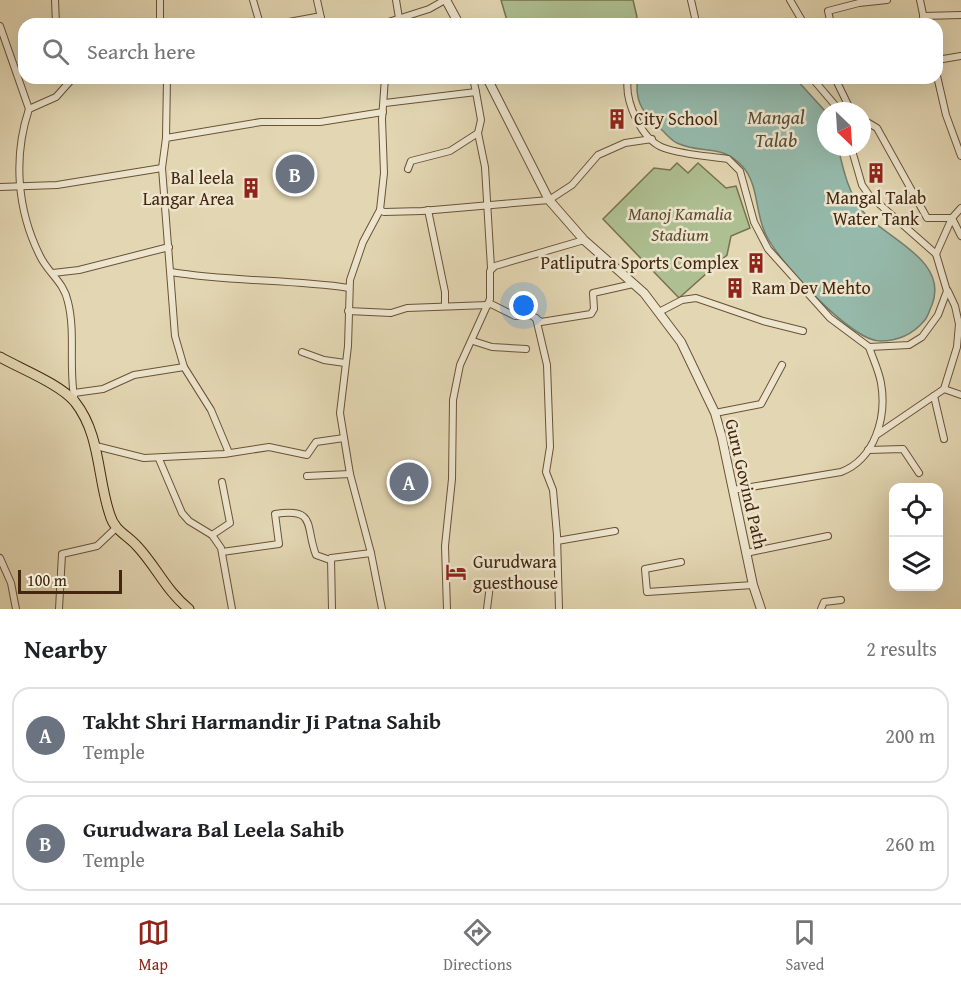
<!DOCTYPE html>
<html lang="en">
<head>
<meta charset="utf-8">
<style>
	body { margin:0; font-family:"Gentium Book Plus",serif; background:#f2f2f2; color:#202124 }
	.controls { position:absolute; right:18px; bottom:18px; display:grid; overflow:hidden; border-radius:12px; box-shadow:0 6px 24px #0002 }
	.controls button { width:54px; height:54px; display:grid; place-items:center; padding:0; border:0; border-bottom:2px solid #e0e0e0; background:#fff; color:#202124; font:30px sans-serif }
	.compass { position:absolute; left:817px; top:102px; width:54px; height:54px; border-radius:50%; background:#fff; box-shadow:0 6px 24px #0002; rotate:155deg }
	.scale { position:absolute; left:18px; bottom:15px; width:104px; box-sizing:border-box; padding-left:6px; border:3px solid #43260d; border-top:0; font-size:16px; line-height:21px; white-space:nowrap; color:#43260d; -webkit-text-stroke:4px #ede5ce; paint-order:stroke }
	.you { position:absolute; left:524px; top:306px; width:21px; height:21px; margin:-15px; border:4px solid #fff; border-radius:50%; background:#1a73e8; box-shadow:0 0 0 9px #1a73e833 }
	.badge { display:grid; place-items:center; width:39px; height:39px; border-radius:50%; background:#8f2418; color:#fff; font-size:20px; font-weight:700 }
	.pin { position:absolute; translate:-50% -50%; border:3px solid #fff; box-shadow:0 2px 6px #0006 }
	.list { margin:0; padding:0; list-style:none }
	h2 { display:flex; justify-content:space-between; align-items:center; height:78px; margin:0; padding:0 24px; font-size:26px }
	h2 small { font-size:20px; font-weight:400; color:#757577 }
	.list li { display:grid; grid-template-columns:39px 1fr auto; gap:18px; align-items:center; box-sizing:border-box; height:96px; margin:0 12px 12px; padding:0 12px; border:2px solid #e0e0e0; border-radius:18px }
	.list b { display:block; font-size:22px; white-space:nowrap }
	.list p { margin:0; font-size:20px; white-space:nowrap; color:#757577 }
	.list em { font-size:20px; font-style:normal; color:#757577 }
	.icon { flex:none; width:33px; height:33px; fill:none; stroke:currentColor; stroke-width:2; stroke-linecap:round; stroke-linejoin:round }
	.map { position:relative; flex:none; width:961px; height:609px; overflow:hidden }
	.search { position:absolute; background:#fff; box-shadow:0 6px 24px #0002; left:18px; right:18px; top:18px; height:66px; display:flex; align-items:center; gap:15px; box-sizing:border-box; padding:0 21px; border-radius:18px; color:#757577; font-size:22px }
	.sheet { height:294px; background:#fff }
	nav { display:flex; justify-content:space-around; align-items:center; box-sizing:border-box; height:84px; border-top:2px solid #e0e0e0; background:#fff; font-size:16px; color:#757577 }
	nav a { display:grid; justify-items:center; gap:3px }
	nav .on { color:#8f2418 }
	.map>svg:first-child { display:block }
	.green { fill:#aebf91; stroke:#78724f; stroke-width:1.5 }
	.water { fill:#95baac; stroke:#747f6c; stroke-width:1.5 }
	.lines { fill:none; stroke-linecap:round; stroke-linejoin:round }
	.minor-casing { stroke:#6b5236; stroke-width:8 }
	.tertiary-casing { stroke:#6b5236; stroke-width:10 }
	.primary-casing { stroke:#43260d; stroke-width:11 }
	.minor { stroke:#ede5ce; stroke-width:6 }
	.tertiary { stroke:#ede5ce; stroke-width:8 }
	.primary { stroke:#e3d7b3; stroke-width:9 }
	.labels { text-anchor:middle; stroke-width:5; stroke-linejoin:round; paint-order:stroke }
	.poi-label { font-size:18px; fill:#43260d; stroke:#ede5ce; text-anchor:start }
	.park-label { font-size:18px; font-style:italic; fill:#5e4c2e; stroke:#ede5ce }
	.street-label { font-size:18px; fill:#43260d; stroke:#ede5ce }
	.water-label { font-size:20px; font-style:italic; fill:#584b35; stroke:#ede5ce }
</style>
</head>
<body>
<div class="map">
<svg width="961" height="609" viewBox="0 0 961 609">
	<rect width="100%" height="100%" fill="#e3d7b3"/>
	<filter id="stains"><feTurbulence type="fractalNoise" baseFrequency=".00333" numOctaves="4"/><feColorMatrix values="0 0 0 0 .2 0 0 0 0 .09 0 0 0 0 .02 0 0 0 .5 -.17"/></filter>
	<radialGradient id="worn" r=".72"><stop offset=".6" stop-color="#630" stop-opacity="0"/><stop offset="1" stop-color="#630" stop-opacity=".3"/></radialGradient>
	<g class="green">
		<path d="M501 0H633L637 17 633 24H508Z"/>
		<path d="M677 163 688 173 698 163 726 188 736 186 750 228 731 236 727 255 679 298 603 219 654 168 670 170Z"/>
	</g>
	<path class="water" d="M638 78H795L826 112V147H838C843 169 849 196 865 214 888 239 949 261 932 305 929 311 928 317 924 321 913 334 898 341 880 341 851 341 779 262 766 235 755 214 759 185 743 167 720 142 702 155 677 143 672 141 667 135 663 131 646 116 633 103 638 78Z"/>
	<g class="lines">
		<g class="minor-casing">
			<g id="minor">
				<path d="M55 0 56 24"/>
				<path d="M253 0 260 24"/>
				<path d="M317 0 321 18"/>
				<path d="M396 0 399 18"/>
				<path d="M691 0 696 22 701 24"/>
				<path d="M790 0 804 24"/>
				<path d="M920 0 925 24"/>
				<path d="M923 16 961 15"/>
				<path d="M160 24V0"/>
				<path d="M278 24 316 17 321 18 322 24"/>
				<path d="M382 24 429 9 445 0"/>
				<path d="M686 24 696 22"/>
				<path d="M831 24 828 11 859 3 887 0"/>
				<path d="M0 26 29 109"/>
				<path d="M937 60 961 56"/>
				<path d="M937 76 946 115 961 156"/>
				<path d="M73 78 56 97 29 109C13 157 17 210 40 256 48 273 64 282 68 302 76 334 68 370 75 402"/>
				<path d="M385 78 382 119 384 173 380 210 384 212 422 211 549 200 572 185 598 155 625 143 652 139"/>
				<path d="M473 78 476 92"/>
				<path d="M628 78C624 100 641 140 664 148 684 155 708 156 728 159L740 171 754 222 768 249 830 318 869 347 909 345 922 337 938 315 947 291 936 254 952 218 961 208"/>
				<path d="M812 78 840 111"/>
				<path d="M835 78 851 111"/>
				<path d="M385 103 476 92 481 120 478 133 450 151 411 161 408 169"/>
				<path d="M862 119 877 128 927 218H952"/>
				<path d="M478 133 485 167 491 268"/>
				<path d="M166 138 167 78"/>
				<path d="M851 147 862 185 869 195 936 254"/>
				<path d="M162 168 175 336 184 367 211 410 229 453"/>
				<path d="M0 187 57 185 162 168 166 138 261 122H320L383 112"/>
				<path d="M380 210 363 242 350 280 348 346 340 413 350 474 371 553 382 609"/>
				<path d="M428 210 445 292V305"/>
				<path d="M952 218 961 236"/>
				<path d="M171 272C230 282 290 279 349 288"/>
				<path d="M53 273 79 270 169 247"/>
				<path d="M489 303 515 316 531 315 541 322 591 314 594 309 593 293 633 284"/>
				<path d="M348 311 391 313 407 308 488 305"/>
				<path d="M659 312 682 300 696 298 763 321 803 331"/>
				<path d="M536 318 547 365 550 447 546 472 553 490 557 535 559 609"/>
				<path d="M473 341 492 347 526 349"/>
				<path d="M302 352 324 360 345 363"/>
				<path d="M944 389 961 395"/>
				<path d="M74 393 103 389 134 375 184 367"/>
				<path d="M934 396 944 439"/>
				<path d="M715 413 761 404 782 365"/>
				<path d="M878 434 944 389 957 347 959 324 955 306 948 291"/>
				<path d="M96 446 144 458 224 454 269 447 307 455 316 442 344 438"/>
				<path d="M868 450 903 449 919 473"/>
				<path d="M159 459 182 513 189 521 212 535 221 548 232 609"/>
				<path d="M307 476 350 474"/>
				<path d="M733 490 841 472C875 459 887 417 881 383 879 371 873 359 869 347"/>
				<path d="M212 535 230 523 222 482"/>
				<path d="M557 541 615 531"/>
				<path d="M222 552 279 544 275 514C317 507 305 527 316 555L330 560"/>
				<path d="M746 553 828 536"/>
				<path d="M0 558 11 583 16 609"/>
				<path d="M681 562 645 569 647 592 753 585"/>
				<path d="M59 609 62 554 97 546 116 528"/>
				<path d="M332 609 331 558 371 553"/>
				<path d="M447 609 445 546 452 479 453 400 460 365 490 299V271L495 266 584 240"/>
				<path d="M487 609 490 585"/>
				<path d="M821 609 824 602 841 600"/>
			</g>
		</g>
		<g class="tertiary-casing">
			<g id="tertiary">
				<path d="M446 0 459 24"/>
				<path d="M487 78 549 200 584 240 644 293 681 342 715 413 722 438 753 585 761 609"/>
			</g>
		</g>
		<g class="primary-casing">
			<path id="primary" d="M0 357C21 369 60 384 75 402 101 435 97 478 110 515 114 530 127 535 137 546 156 566 167 592 189 609"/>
		</g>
		<use href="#minor" class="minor"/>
		<use href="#tertiary" class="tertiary"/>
		<use href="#primary" class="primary"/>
	</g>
	<defs>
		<g id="building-bare" transform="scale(1.62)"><path d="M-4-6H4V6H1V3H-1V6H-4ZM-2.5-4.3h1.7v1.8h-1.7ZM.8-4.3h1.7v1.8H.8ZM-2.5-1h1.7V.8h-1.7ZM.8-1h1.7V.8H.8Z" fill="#8f2418" stroke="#ede5ce" stroke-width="2.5" paint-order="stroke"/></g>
		<g id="hotel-bare" transform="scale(1.62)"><path d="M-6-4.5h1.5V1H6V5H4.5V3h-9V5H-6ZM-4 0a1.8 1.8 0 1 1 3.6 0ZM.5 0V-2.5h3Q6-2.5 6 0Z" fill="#8f2418" stroke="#ede5ce" stroke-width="2.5" paint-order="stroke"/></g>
	</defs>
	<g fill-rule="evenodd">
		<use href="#building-bare" x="617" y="119"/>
		<use href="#building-bare" x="876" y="173"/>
		<use href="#building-bare" x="251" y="188"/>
		<use href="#building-bare" x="756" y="263"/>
		<use href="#building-bare" x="735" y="288"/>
		<use href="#hotel-bare" x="456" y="572"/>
	</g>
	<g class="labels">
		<g class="poi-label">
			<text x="634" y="125">City School</text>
			<text x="234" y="184" text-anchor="end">Bal leela<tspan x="234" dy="21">Langar Area</tspan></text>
			<text x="876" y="204" text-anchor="middle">Mangal Talab<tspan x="876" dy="21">Water Tank</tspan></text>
			<text x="739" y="269" text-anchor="end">Patliputra Sports Complex</text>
			<text x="752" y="294">Ram Dev Mehto</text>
			<text x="473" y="568">Gurudwara<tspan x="473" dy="21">guesthouse</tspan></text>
		</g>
		<g class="park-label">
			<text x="680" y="220">Manoj Kamalia<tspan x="680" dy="21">Stadium</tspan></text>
		</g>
		<g class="street-label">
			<text transform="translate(746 484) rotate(77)" y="6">Guru Govind Path</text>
		</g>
		<g class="water-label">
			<text x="776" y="124">Mangal<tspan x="776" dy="23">Talab</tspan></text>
		</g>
	</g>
	<rect width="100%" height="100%" filter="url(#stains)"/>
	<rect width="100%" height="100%" fill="url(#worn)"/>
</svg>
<div class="controls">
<button><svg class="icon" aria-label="locate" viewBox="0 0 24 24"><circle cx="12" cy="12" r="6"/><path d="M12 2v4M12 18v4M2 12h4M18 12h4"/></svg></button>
<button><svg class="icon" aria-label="layers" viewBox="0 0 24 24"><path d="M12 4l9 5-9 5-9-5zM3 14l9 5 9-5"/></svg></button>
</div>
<svg class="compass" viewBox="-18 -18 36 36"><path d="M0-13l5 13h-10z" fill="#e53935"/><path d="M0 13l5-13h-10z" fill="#757577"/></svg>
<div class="scale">100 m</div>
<div class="you"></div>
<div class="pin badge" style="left:409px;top:482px;background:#6b7280">A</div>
<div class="pin badge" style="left:295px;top:174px;background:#6b7280">B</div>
<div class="search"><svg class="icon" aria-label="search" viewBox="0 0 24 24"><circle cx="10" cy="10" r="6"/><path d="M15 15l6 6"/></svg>Search here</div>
</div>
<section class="sheet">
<h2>Nearby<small>2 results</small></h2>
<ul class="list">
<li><span class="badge" style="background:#6b7280">A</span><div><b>Takht Shri Harmandir Ji Patna Sahib</b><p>Temple</p></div><em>200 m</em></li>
<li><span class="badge" style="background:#6b7280">B</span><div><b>Gurudwara Bal Leela Sahib</b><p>Temple</p></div><em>260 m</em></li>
</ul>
</section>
<nav>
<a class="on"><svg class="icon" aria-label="map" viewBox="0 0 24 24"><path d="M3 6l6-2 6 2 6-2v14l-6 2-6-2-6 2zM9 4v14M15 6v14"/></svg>Map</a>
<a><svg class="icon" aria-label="directions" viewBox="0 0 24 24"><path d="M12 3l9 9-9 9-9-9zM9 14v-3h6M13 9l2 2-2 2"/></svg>Directions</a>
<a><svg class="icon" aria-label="saved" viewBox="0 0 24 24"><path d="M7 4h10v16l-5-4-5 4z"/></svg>Saved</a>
</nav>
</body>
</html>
